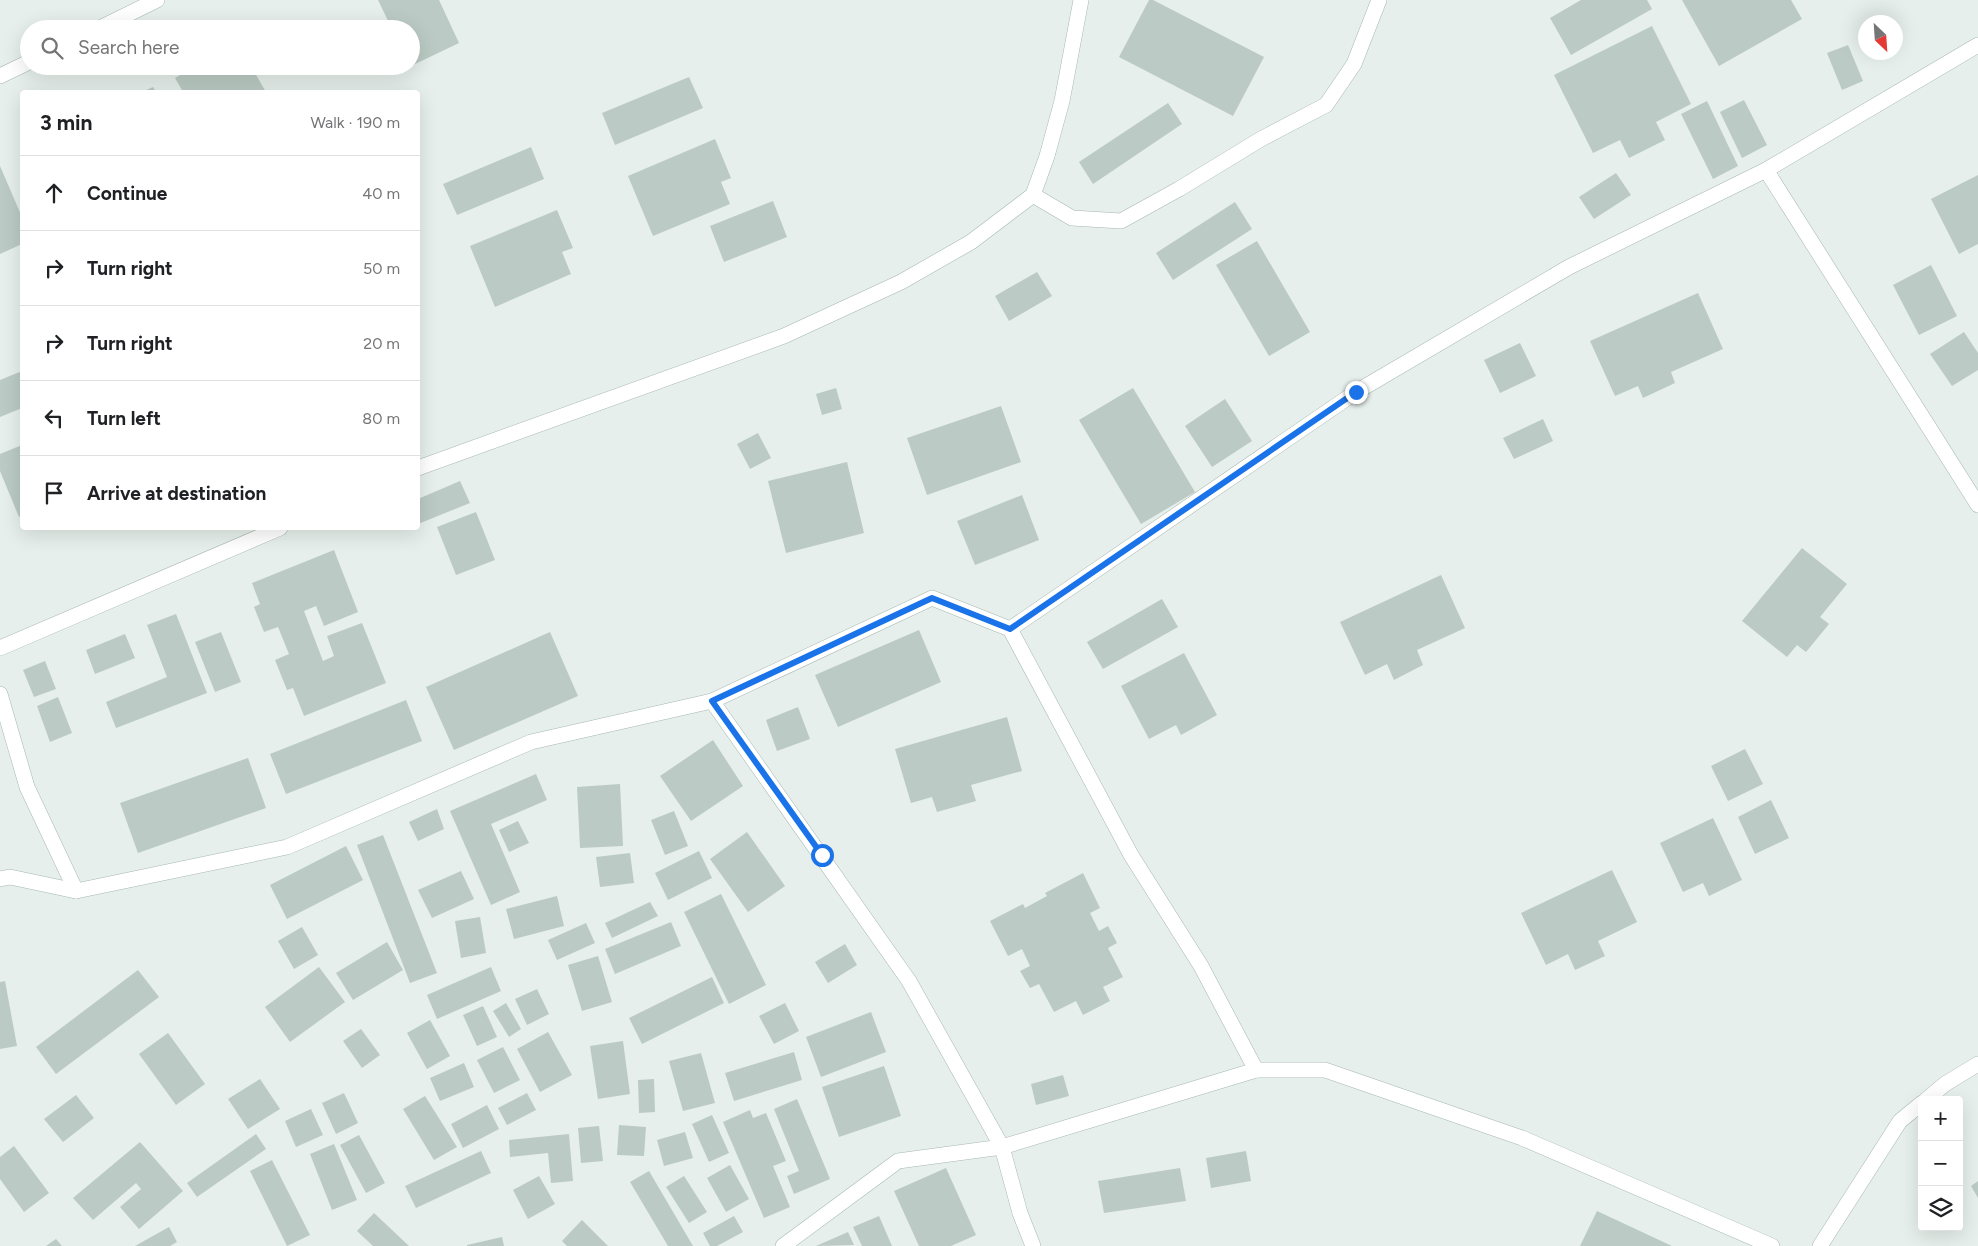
<!DOCTYPE html>
<html lang="en">
<head>
<meta charset="utf-8">
<style>
	body { margin:0; font-family:Figtree,sans-serif; background:#f6f6f6; color:#202124 }
	.controls { position:absolute; right:15px; bottom:15px; display:grid; overflow:hidden; border-radius:5px; box-shadow:0 5px 20px #0002 }
	.controls button { width:45px; height:45px; display:grid; place-items:center; padding:0; border:0; border-bottom:1px solid #e0e0e0; background:#fff; color:#202124; font:25px sans-serif }
	.compass { position:absolute; left:1858px; top:15px; width:45px; height:45px; border-radius:50%; background:#fff; box-shadow:0 5px 20px #0002; rotate:155deg }
	.stop { position:absolute; width:15px; height:15px; margin:-11px; border:4px solid #1a73e8; border-radius:50%; background:#fff }
	.stop.end { background:#1a73e8; border-color:#fff; box-shadow:0 1px 5px #0008 }
	.list { margin:0; padding:0; list-style:none }
	h2 { display:flex; justify-content:space-between; align-items:center; height:65px; margin:0; padding:0 20px; font-size:21px }
	h2 small { font-size:16px; font-weight:400; color:#757577 }
	.list li { display:grid; grid-template-columns:32px 1fr auto; gap:15px; align-items:center; box-sizing:border-box; height:75px; padding:0 20px; border-top:1px solid #e0e0e0 }
	.list b { display:block; font-size:19px; white-space:nowrap }
	.list em { font-size:16px; font-style:normal; color:#757577 }
	.icon { flex:none; width:28px; height:28px; fill:none; stroke:currentColor; stroke-width:2; stroke-linecap:round; stroke-linejoin:round }
	.map { position:relative; flex:none; width:1978px; height:1246px; overflow:hidden }
	.search { position:absolute; background:#fff; box-shadow:0 5px 20px #0002; left:20px; top:20px; width:400px; height:55px; display:flex; align-items:center; gap:12px; box-sizing:border-box; padding:0 18px; border-radius:28px; color:#757577; font-size:19px }
	.panel { position:absolute; background:#fff; box-shadow:0 5px 20px #0002; left:20px; top:90px; width:400px; height:440px; border-radius:5px }
	.map>svg:first-child { display:block }
	.building { fill:#bbcac4 }
	.lines { fill:none; stroke-linecap:round; stroke-linejoin:round }
	.minor-casing { stroke:#a8b8b2; stroke-width:16 }
	.minor { stroke:#fff; stroke-width:15 }
	.route { stroke:#1a73e8; stroke-width:6 }
</style>
</head>
<body>
<div class="map">
<svg width="1978" height="1246" viewBox="0 0 1978 1246">
	<rect width="100%" height="100%" fill="#e6efeb"/>
	<g class="building">
		<path d="M378 0H439L459 43 411 66V29H392Z"/>
		<path d="M1149 0H1153L1264 57 1233 116 1119 57Z"/>
		<path d="M1581 0H1647L1652 9 1571 55 1550 18Z"/>
		<path d="M1682 0H1791L1802 19 1719 66Z"/>
		<path d="M1652 26 1691 104 1656 122 1665 140 1629 158 1620 140 1593 153 1554 75Z"/>
		<path d="M1848 45 1863 81 1842 90 1827 53Z"/>
		<path d="M196 66H251L266 92H183L175 78Z"/>
		<path d="M689 77 703 108 615 145 602 113Z"/>
		<path d="M153 87 156 92H142Z"/>
		<path d="M1744 100 1767 145 1742 158 1720 112Z"/>
		<path d="M1707 101 1738 166 1713 179 1681 114Z"/>
		<path d="M1168 103 1182 124 1093 184 1079 162Z"/>
		<path d="M715 139 731 178 721 182 730 204 653 236 628 176Z"/>
		<path d="M531 147 544 179 457 215 443 184Z"/>
		<path d="M0 166 22 217V244L0 254Z"/>
		<path d="M1616 173 1631 195 1594 219 1579 197Z"/>
		<path d="M1978 175V244L1959 254 1931 199Z"/>
		<path d="M773 201 787 237 724 262 710 226Z"/>
		<path d="M1235 202 1252 229 1173 280 1156 253Z"/>
		<path d="M557 210 573 248 562 252 571 274 495 307 470 246Z"/>
		<path d="M1257 241 1310 332 1269 356 1216 265Z"/>
		<path d="M1931 265 1957 316 1919 335 1893 285Z"/>
		<path d="M1037 272 1052 296 1009 321 995 296Z"/>
		<path d="M1698 293 1723 349 1671 372 1675 383 1643 398 1638 386 1615 396 1590 341Z"/>
		<path d="M1964 332 1978 353V370L1952 386 1930 354Z"/>
		<path d="M1520 343 1536 376 1500 393 1484 360Z"/>
		<path d="M22 371V408L0 417V380Z"/>
		<path d="M836 388 842 409 822 415 816 394Z"/>
		<path d="M1133 388 1195 492 1141 524 1079 420Z"/>
		<path d="M1225 399 1252 441 1212 467 1185 426Z"/>
		<path d="M1001 406 1021 462 927 495 907 438Z"/>
		<path d="M1543 419 1553 441 1514 459 1503 438Z"/>
		<path d="M758 433 771 458 750 469 737 444Z"/>
		<path d="M22 445V515L19 517 0 471V454Z"/>
		<path d="M847 462 864 533 786 553 768 481Z"/>
		<path d="M460 481 470 503 418 524V499Z"/>
		<path d="M1022 495 1039 540 975 565 957 521Z"/>
		<path d="M476 512 495 560 456 575 437 527Z"/>
		<path d="M1802 548 1847 584 1820 617 1829 624 1806 652 1797 645 1787 657 1742 621Z"/>
		<path d="M334 550 358 612 324 626 316 606 304 611 323 661 334 656 327 636 362 623 386 683 304 716 293 688 287 690 275 660 289 654 278 627 264 632 254 607 260 604 252 583Z"/>
		<path d="M1441 575 1465 628 1417 650 1423 665 1394 680 1387 664 1365 675 1340 622Z"/>
		<path d="M1162 599 1178 627 1103 669 1087 642Z"/>
		<path d="M176 614 207 693 116 728 106 702 167 677 147 625Z"/>
		<path d="M919 630 941 682 838 727 815 675Z"/>
		<path d="M221 632 241 682 215 692 195 642Z"/>
		<path d="M550 632 578 696 454 750 426 687Z"/>
		<path d="M125 634 135 658 95 674 86 650Z"/>
		<path d="M1184 653 1217 715 1181 735 1176 725 1149 739 1121 686Z"/>
		<path d="M45 661 56 689 34 697 23 670Z"/>
		<path d="M58 697 72 733 50 742 37 706Z"/>
		<path d="M406 700 422 741 286 794 270 754Z"/>
		<path d="M798 707 810 739 777 751 766 720Z"/>
		<path d="M1007 717 1022 771 971 785 976 801 937 812 932 797 911 803 895 749Z"/>
		<path d="M713 740 743 786 691 821 660 776Z"/>
		<path d="M1745 749 1763 784 1728 801 1711 766Z"/>
		<path d="M248 758 266 808 138 853 120 803Z"/>
		<path d="M536 774 547 800 491 824 520 892 491 905 450 811Z"/>
		<path d="M620 784 623 846 580 848 577 787Z"/>
		<path d="M1771 800 1789 838 1755 854 1738 817Z"/>
		<path d="M437 809 444 829 418 841 409 822Z"/>
		<path d="M674 811 688 846 665 855 651 820Z"/>
		<path d="M1713 818 1742 880 1709 896 1703 883 1683 892 1660 843Z"/>
		<path d="M518 821 529 843 509 852 499 830Z"/>
		<path d="M747 832 785 886 748 912 710 859Z"/>
		<path d="M383 835 437 973 410 983 357 845Z"/>
		<path d="M346 846 363 880 287 919 270 885Z"/>
		<path d="M699 851 712 878 668 900 655 873Z"/>
		<path d="M630 853 634 883 600 887 596 857Z"/>
		<path d="M1612 870 1637 922 1598 941 1605 956 1575 970 1568 954 1546 965 1521 913Z"/>
		<path d="M461 871 474 899 432 918 418 890Z"/>
		<path d="M1083 873 1100 908 1090 913 1099 931 1108 926 1117 943 1108 948 1123 977 1103 987 1110 1001 1083 1015 1076 1001 1054 1012 1039 984 1030 988 1020 971 1030 966 1022 949 1008 956 990 921 1023 904 1025 908 1047 896 1045 893Z"/>
		<path d="M721 894 766 985 729 1004 684 912Z"/>
		<path d="M557 896 564 926 514 939 506 909Z"/>
		<path d="M650 902 658 916 612 938 605 923Z"/>
		<path d="M480 917 486 953 461 958 455 921Z"/>
		<path d="M671 922 681 946 615 974 605 949Z"/>
		<path d="M586 923 595 943 557 960 548 940Z"/>
		<path d="M302 927 318 955 294 969 278 941Z"/>
		<path d="M387 942 403 970 353 1000 336 973Z"/>
		<path d="M845 944 857 965 828 983 815 962Z"/>
		<path d="M598 956 612 1002 582 1011 568 965Z"/>
		<path d="M319 967 345 1002 290 1042 265 1007Z"/>
		<path d="M491 967 501 991 437 1019 427 995Z"/>
		<path d="M138 970 159 997 56 1074 36 1047Z"/>
		<path d="M712 977 724 1003 642 1044 629 1018Z"/>
		<path d="M5 981 17 1046 0 1049V982Z"/>
		<path d="M537 989 549 1014 527 1025 515 999Z"/>
		<path d="M506 1003 521 1029 509 1037 493 1011Z"/>
		<path d="M785 1003 799 1031 774 1044 759 1016Z"/>
		<path d="M483 1006 497 1037 477 1046 463 1015Z"/>
		<path d="M871 1012 886 1052 821 1077 806 1037Z"/>
		<path d="M430 1020 450 1056 427 1069 407 1033Z"/>
		<path d="M361 1029 380 1055 362 1068 343 1041Z"/>
		<path d="M548 1032 572 1075 540 1092 517 1049Z"/>
		<path d="M168 1033 205 1084 176 1105 139 1054Z"/>
		<path d="M623 1041 630 1094 598 1099 590 1046Z"/>
		<path d="M503 1047 520 1080 494 1093 477 1060Z"/>
		<path d="M794 1052 802 1080 734 1101 725 1073Z"/>
		<path d="M701 1053 715 1103 683 1111 669 1061Z"/>
		<path d="M464 1063 474 1087 440 1101 430 1078Z"/>
		<path d="M884 1066 901 1116 839 1137 822 1087Z"/>
		<path d="M1063 1075 1069 1096 1036 1105 1031 1084Z"/>
		<path d="M260 1079 280 1109 248 1129 228 1099Z"/>
		<path d="M654 1079 655 1112 639 1113 638 1080Z"/>
		<path d="M344 1093 358 1123 336 1134 322 1103Z"/>
		<path d="M527 1093 536 1110 507 1125 498 1108Z"/>
		<path d="M76 1095 94 1118 63 1142 44 1119Z"/>
		<path d="M425 1096 457 1147 434 1160 403 1109Z"/>
		<path d="M797 1099 830 1179 794 1194 787 1176 799 1171 774 1109Z"/>
		<path d="M487 1105 499 1129 463 1148 451 1124Z"/>
		<path d="M311 1109 323 1135 296 1147 285 1121Z"/>
		<path d="M750 1110 753 1118 766 1113 786 1161 773 1166 790 1207 764 1218 723 1122Z"/>
		<path d="M712 1115 729 1153 709 1162 692 1124Z"/>
		<path d="M619 1125 646 1127 644 1156 617 1155Z"/>
		<path d="M599 1126 603 1161 581 1163 578 1128Z"/>
		<path d="M685 1132 693 1158 664 1166 657 1140Z"/>
		<path d="M256 1134 266 1149 197 1197 187 1183Z"/>
		<path d="M569 1134 573 1181 551 1183 548 1153 510 1157 509 1140Z"/>
		<path d="M359 1135 385 1183 366 1193 340 1145Z"/>
		<path d="M140 1142 183 1191 139 1229 120 1207 141 1189 136 1183 93 1220 73 1198Z"/>
		<path d="M334 1144 357 1200 332 1210 310 1154Z"/>
		<path d="M14 1146 49 1193 24 1212 0 1179V1157Z"/>
		<path d="M481 1151 491 1173 416 1208 405 1186Z"/>
		<path d="M1246 1151 1251 1181 1211 1188 1206 1158Z"/>
		<path d="M272 1160 310 1235 287 1246 250 1171Z"/>
		<path d="M730 1165 749 1199 726 1212 707 1178Z"/>
		<path d="M946 1168 976 1235 951 1246H919L894 1191Z"/>
		<path d="M1180 1168 1186 1201 1104 1213 1098 1181Z"/>
		<path d="M649 1171 693 1246H668L630 1182Z"/>
		<path d="M539 1176 555 1204 528 1219 513 1190Z"/>
		<path d="M684 1176 707 1212 689 1223 666 1187Z"/>
		<path d="M1978 1181V1198L1971 1186Z"/>
		<path d="M1597 1211 1672 1246H1580Z"/>
		<path d="M374 1213 409 1246H373L357 1231Z"/>
		<path d="M734 1216 743 1232 717 1246H710L703 1233Z"/>
		<path d="M879 1216 892 1246H862L853 1227Z"/>
		<path d="M582 1220 608 1246H567L562 1241Z"/>
		<path d="M169 1227 177 1242 170 1246H135Z"/>
		<path d="M848 1232 854 1245 816 1246Z"/>
		<path d="M502 1237 504 1246H467V1245Z"/>
		<path d="M56 1239 62 1246H46Z"/>
	</g>
	<g class="lines">
		<g class="minor-casing">
			<g id="minor">
				<path d="M98 29 157 0"/>
				<path d="M0 76 29 62"/>
				<path d="M1766 170 1978 505"/>
				<path d="M1033 195 1072 218 1121 221 1179 189 1261 139 1326 105 1354 64 1379 0"/>
				<path d="M418 468 784 336 901 282 971 242 1033 195 1047 156 1062 101 1081 0"/>
				<path d="M1010 629 1356 392 1569 267 1766 170 1978 45"/>
				<path d="M0 648 280 528"/>
				<path d="M0 694 27 787 76 891"/>
				<path d="M712 701 909 981 1002 1147 1020 1213 1033 1246"/>
				<path d="M0 879 10 877 76 891 287 847 531 742 712 701 932 598 1010 629 1131 855 1201 966 1256 1070"/>
				<path d="M1926 1100 1945 1084 1978 1064"/>
				<path d="M783 1246 898 1161 1002 1147 1256 1070H1325L1522 1138 1772 1246"/>
				<path d="M1820 1246 1900 1121 1922 1103"/>
			</g>
		</g>
		<use href="#minor" class="minor"/>
	</g>
	<g class="lines">
		<path class="route" d="M822 855 712 701 932 598 1010 629 1356 392"/>
	</g>
</svg>
<div class="controls">
<button>+</button>
<button>−</button>
<button><svg class="icon" aria-label="layers" viewBox="0 0 24 24"><path d="M12 4l9 5-9 5-9-5zM3 14l9 5 9-5"/></svg></button>
</div>
<svg class="compass" viewBox="-18 -18 36 36"><path d="M0-13l5 13h-10z" fill="#e53935"/><path d="M0 13l5-13h-10z" fill="#757577"/></svg>
<div class="stop" style="left:822px;top:855px"></div>
<div class="stop end" style="left:1356px;top:392px"></div>
<div class="search"><svg class="icon" aria-label="search" viewBox="0 0 24 24"><circle cx="10" cy="10" r="6"/><path d="M15 15l6 6"/></svg>Search here</div>
<section class="panel">
<h2>3 min<small>Walk · 190 m</small></h2>
<ul class="list">
<li><svg class="icon" aria-label="ahead" viewBox="0 0 24 24"><path d="M12 20V5M6 11l6-6 6 6"/></svg><div><b>Continue</b></div><em>40 m</em></li>
<li><svg class="icon" aria-label="right" viewBox="0 0 24 24"><path d="M7 20v-9h11M14 6l5 5-5 5"/></svg><div><b>Turn right</b></div><em>50 m</em></li>
<li><svg class="icon" aria-label="right" viewBox="0 0 24 24"><path d="M7 20v-9h11M14 6l5 5-5 5"/></svg><div><b>Turn right</b></div><em>20 m</em></li>
<li><svg class="icon" aria-label="left" viewBox="0 0 24 24"><path d="M17 20v-9H6M10 6l-5 5 5 5"/></svg><div><b>Turn left</b></div><em>80 m</em></li>
<li><svg class="icon" aria-label="arrive" viewBox="0 0 24 24"><path d="M6 21V4h12l-3 4 3 4H6"/></svg><div><b>Arrive at destination</b></div></li>
</ul>
</section>
</div>
</body>
</html>
